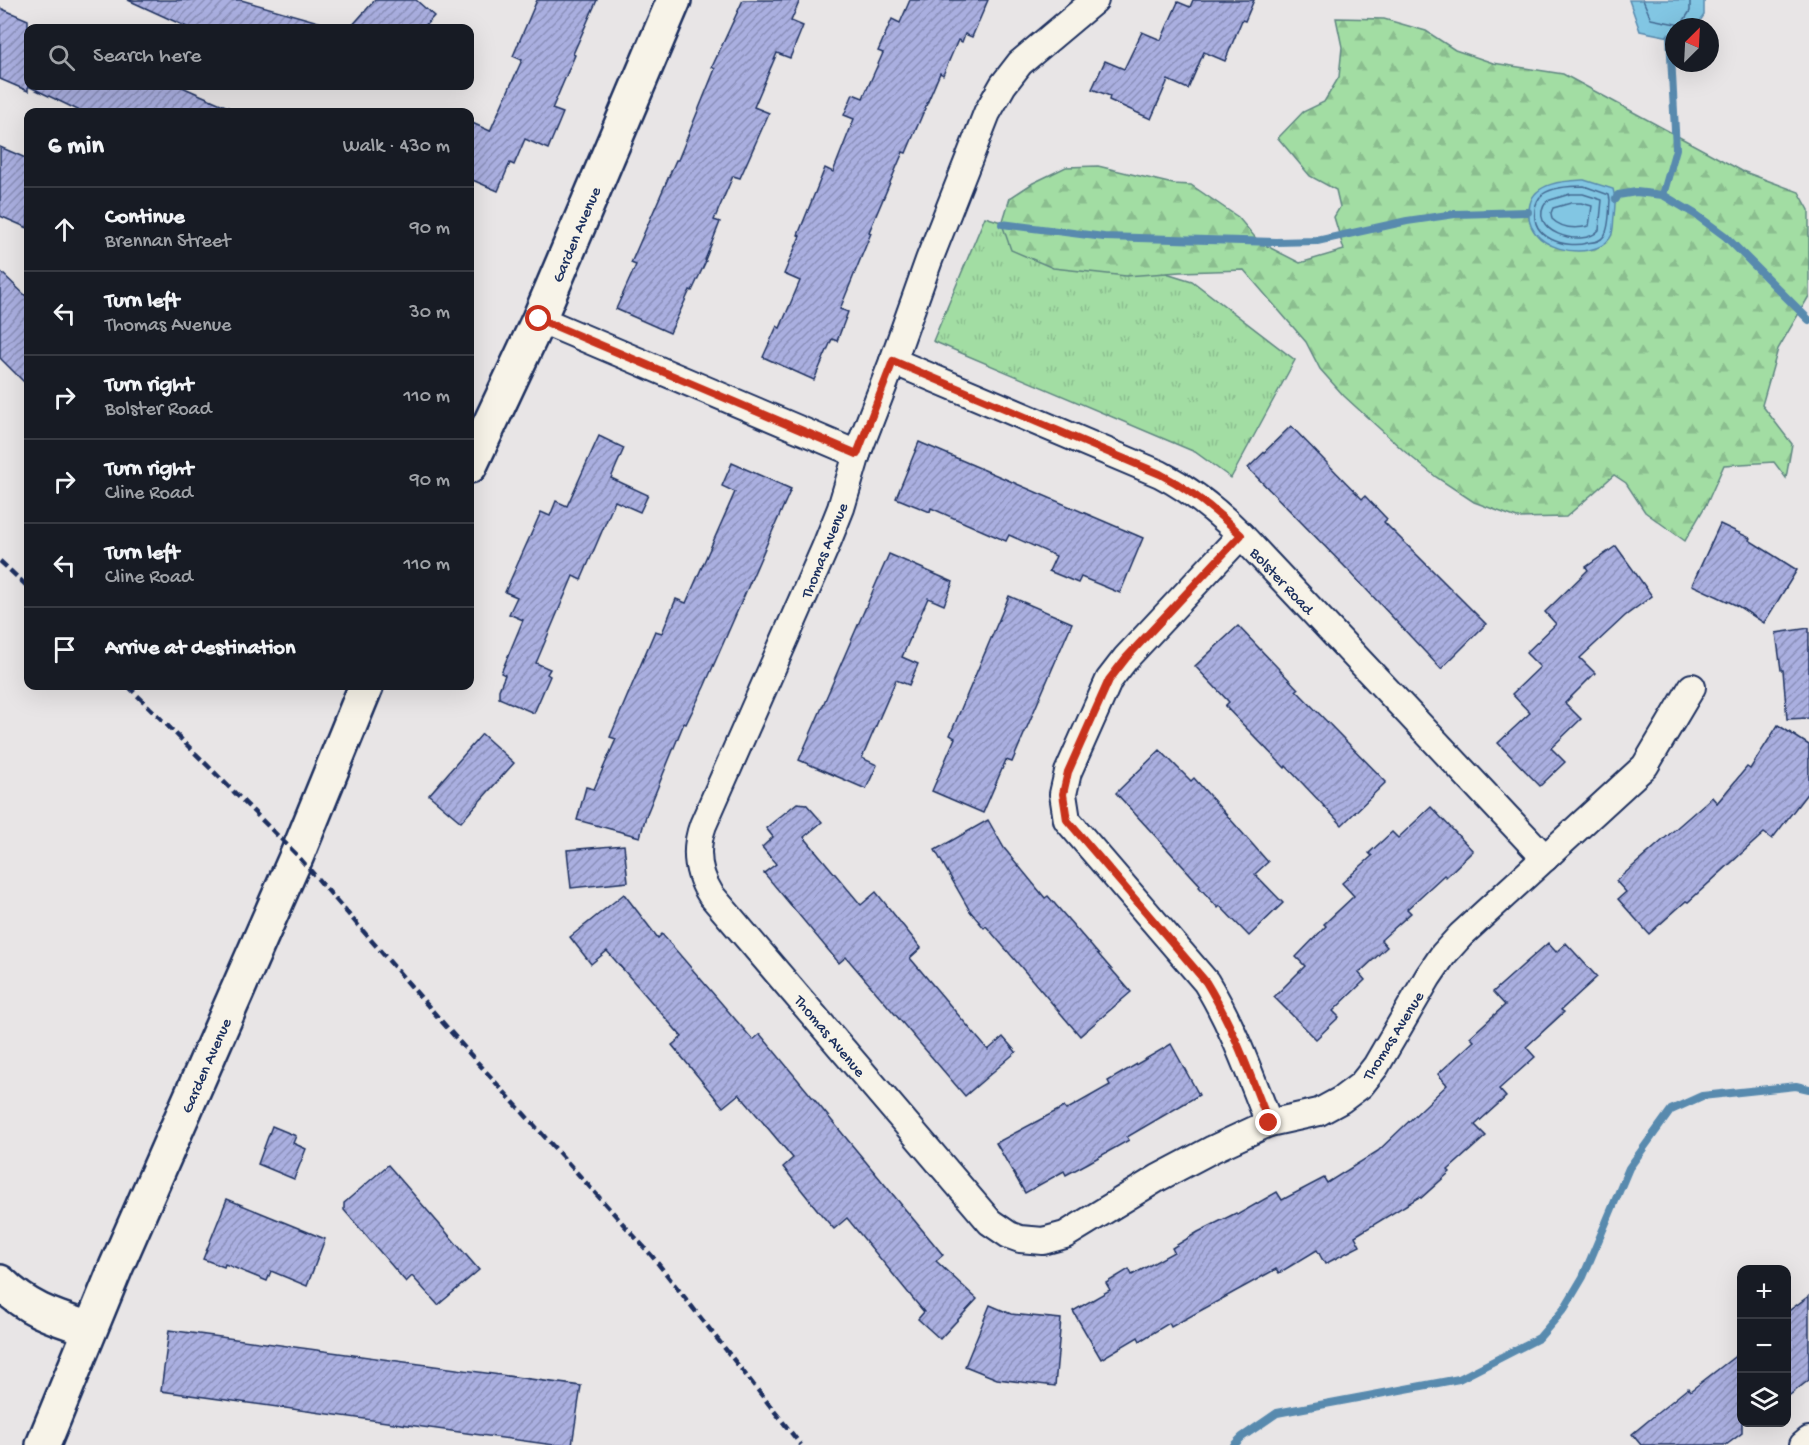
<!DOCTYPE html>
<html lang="en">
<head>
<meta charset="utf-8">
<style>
	body { margin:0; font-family:"Gochi Hand",sans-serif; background:#20242c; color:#f1f3f6 }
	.controls { position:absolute; right:18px; bottom:18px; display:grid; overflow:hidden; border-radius:12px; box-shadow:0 6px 24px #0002 }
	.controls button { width:54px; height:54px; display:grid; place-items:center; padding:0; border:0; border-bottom:2px solid #363941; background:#171b24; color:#f1f3f6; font:30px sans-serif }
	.compass { position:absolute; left:1665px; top:18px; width:54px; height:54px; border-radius:50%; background:#171b24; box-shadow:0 6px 24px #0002; rotate:24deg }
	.stop { position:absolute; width:18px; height:18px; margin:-14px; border:4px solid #c8321e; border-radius:50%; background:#fff }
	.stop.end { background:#c8321e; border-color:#fff; box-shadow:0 2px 6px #0008 }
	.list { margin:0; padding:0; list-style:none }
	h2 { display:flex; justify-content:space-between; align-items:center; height:78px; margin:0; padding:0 24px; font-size:26px }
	h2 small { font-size:20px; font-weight:400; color:#9ea1a6 }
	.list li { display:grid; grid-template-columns:39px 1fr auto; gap:18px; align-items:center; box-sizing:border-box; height:84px; padding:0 24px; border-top:2px solid #363941 }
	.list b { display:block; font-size:22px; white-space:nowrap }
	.list p { margin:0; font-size:20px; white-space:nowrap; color:#9ea1a6 }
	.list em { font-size:20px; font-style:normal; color:#9ea1a6 }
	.icon { flex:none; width:33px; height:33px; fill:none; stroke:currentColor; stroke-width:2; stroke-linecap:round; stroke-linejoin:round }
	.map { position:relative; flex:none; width:1809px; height:1445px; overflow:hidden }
	.search { position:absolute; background:#171b24; box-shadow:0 6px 24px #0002; left:24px; top:24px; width:450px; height:66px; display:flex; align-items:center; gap:15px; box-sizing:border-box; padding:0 21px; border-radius:12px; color:#9ea1a6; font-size:22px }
	.panel { position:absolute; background:#171b24; box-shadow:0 6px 24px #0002; left:24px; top:108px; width:450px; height:582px; border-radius:12px }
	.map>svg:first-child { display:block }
	.grass { fill:url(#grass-tufts); stroke:#5e8680; stroke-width:1.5 }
	.forest { fill:url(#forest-firs); stroke:#5e8680; stroke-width:1.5 }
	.water { fill:#82c6e3; stroke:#598aae; stroke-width:1.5 }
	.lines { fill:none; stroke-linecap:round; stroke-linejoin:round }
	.shore { stroke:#446b93; stroke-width:1.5 }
	.stream { stroke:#598aae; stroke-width:8 }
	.building { fill:url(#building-hatch); stroke:#1b2f5e; stroke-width:1.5 }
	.street-casing { stroke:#1b2f5e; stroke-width:30 }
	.secondary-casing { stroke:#1b2f5e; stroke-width:38 }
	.street { stroke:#f7f3e8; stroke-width:26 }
	.secondary { stroke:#f7f3e8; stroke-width:33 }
	.rail { stroke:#1b2f5e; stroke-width:4.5; stroke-dasharray:9 4.5; stroke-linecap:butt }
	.route { stroke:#c8321e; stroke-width:8 }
	.labels { text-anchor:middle; stroke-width:4.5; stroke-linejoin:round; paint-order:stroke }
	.street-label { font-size:16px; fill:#1b2f5e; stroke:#f7f3e8 }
</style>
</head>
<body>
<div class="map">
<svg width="1809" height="1445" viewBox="0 0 1809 1445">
	<defs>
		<pattern id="grass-tufts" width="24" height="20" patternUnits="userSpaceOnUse" patternTransform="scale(1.5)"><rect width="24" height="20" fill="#a2dda3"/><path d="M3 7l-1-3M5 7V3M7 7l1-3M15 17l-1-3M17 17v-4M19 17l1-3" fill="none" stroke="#8bbe8f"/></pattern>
		<pattern id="forest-firs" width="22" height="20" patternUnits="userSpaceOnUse" patternTransform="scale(1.5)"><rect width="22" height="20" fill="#a2dda3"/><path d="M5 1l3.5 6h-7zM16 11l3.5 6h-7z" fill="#8bbe8f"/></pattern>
		<pattern id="building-hatch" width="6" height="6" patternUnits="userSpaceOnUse" patternTransform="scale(1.5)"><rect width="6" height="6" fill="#aaafe0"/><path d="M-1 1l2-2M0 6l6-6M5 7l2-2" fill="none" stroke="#8a8fb9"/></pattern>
	</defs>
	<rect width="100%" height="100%" fill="#e8e5e6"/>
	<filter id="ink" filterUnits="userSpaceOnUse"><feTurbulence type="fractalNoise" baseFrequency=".0167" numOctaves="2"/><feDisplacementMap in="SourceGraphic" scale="12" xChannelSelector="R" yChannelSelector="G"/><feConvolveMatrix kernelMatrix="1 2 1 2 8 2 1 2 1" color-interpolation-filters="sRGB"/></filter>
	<g filter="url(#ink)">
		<path class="grass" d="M985 217 1192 281 1295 360 1231 478 1195 452 933 341Z"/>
		<path class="forest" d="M1336 18 1384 19 1426 31 1455 50 1493 63 1563 74 1742 171 1799 192 1809 210V296L1778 349 1762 405 1792 444 1786 478 1774 462 1724 465 1707 503 1685 541 1645 512 1626 483 1614 475 1566 517 1517 518 1474 502 1436 477 1404 451 1344 396 1320 369 1306 342 1244 270 1180 272 1126 276 1053 268 1011 250 1002 224 1010 198 1033 183 1066 167 1098 166 1173 184 1191 185 1238 217 1259 242 1300 263 1344 250 1334 217 1340 207 1336 190 1310 176 1278 138 1303 112 1324 102 1339 77 1342 47Z"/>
		<g class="water">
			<path d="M1629 0H1704V15L1696 27H1674V36L1670 37 1640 31Z"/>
			<path d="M1584 180 1613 189C1616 199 1615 206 1614 216 1613 223 1614 233 1610 238 1594 263 1518 252 1530 204 1535 182 1565 181 1584 180Z"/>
		</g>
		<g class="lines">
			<g class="shore">
				<path d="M1643 0 1651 19 1681 25 1690 11V0"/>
				<path d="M1584 186 1609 195 1610 200C1609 210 1610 228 1604 236 1600 242 1593 242 1587 243 1565 249 1531 238 1535 210 1535 204 1539 197 1543 194 1553 187 1572 186 1584 186Z"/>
				<path d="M1570 194H1583L1602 200 1599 230C1582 250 1524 230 1547 201Z"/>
				<path d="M1571 203H1581L1592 206 1589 226C1576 229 1562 229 1552 219L1551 213 1553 208Z"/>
			</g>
			<g class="stream">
				<path d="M1663 195 1676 149 1670 37"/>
				<path d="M1616 199 1618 195 1636 192 1663 195 1695 214 1725 236 1809 320"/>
				<path d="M1002 224 1104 237 1276 242 1317 241 1407 221 1455 214 1528 212"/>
				<path d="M1234 1445 1242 1437 1277 1413 1459 1379 1539 1338 1564 1309 1583 1277 1629 1168 1671 1110 1702 1096 1796 1086 1809 1089"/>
			</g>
		</g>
		<g class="building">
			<path d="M128 0H241L322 23 321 28H189Z"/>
			<path d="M375 0H416L434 16 423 28H350Z"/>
			<path d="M537 0H597L573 54 575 55 552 109 563 113 548 149 525 139 514 165 510 163 498 191 470 179V122L490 131 522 60 513 56Z"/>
			<path d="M743 0H800L791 21 803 26 790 58 777 53 754 107 769 113 740 178 733 176 714 220 720 222 705 260 706 261 692 291 690 290 670 333 616 309 636 265 631 263 676 160H678L715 69 712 67Z"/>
			<path d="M910 0H988L972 37 965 34 962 42 958 40 943 75 940 73 906 153 903 152 869 232 871 233 840 309 848 312 837 341 832 339 814 380 763 357 777 326 780 328 800 281 784 274 800 236 798 235 825 168 833 172 854 119 844 115 853 94 863 98 883 53 878 51 892 19 900 23Z"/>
			<path d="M1193 0H1254L1245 21 1242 20 1225 61 1204 52 1188 89 1168 80 1151 119 1109 100 1110 96 1092 89 1105 61 1124 69 1142 32 1161 40 1178 2 1190 7Z"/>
			<path d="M0 8 28 20V86H180L239 112H82L28 86V91L0 79Z"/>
			<path d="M0 147 28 159V228L0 216Z"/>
			<path d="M0 271 28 298V386L0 358Z"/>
			<path d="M1291 426 1362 499 1365 496 1387 519 1384 522 1486 624 1441 669 1350 572 1248 468Z"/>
			<path d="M599 436 624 448 611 478 648 495 640 512 615 501 581 580 573 576 536 663 550 669 547 674 550 676 534 713 499 698V690L505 675 501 673 523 620 509 614 517 597 505 592 541 512 550 516 556 501 567 506Z"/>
			<path d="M919 442 1143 538 1120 593 1081 577 1078 583 1049 571 1056 556 1009 535 1006 541 931 508 930 512 896 498Z"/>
			<path d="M732 463 791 489 704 687 686 724 684 723 646 816 640 837 577 820 586 787 594 789 616 739 610 737 655 631 662 633 676 599 686 603 735 492 722 486Z"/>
			<path d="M1720 524 1750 538 1749 540 1797 570 1764 623 1738 606 1692 585Z"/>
			<path d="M1616 546 1652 596 1625 616 1580 658 1595 673 1565 703 1581 719 1551 748 1565 762 1540 786 1498 743 1530 713 1512 694 1540 667 1526 653 1556 624 1545 612 1588 570 1586 567Z"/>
			<path d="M889 554 953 582 944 605 928 598 902 657 918 664 909 685 896 680 862 758 877 765 866 789 799 760Z"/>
			<path d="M1009 596 1072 623 1012 762 1006 760 983 813 932 791 955 738 950 735Z"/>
			<path d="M1238 626 1298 689 1296 690 1386 782 1342 825 1286 766 1285 768 1225 706 1229 702 1195 666Z"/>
			<path d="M1809 628V718L1787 719 1783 670H1781L1776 633Z"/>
			<path d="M1778 725 1809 745V791L1772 839 1764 833 1688 902 1686 901 1649 934 1618 899 1626 892 1616 881 1712 797 1717 803 1747 767 1750 769Z"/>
			<path d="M482 734 514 763 461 822 429 795Z"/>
			<path d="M1160 750 1191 781 1194 778 1268 862 1255 874 1283 903 1249 936 1220 906 1218 908 1199 887 1200 885 1116 793Z"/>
			<path d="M797 803 806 804 822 822 804 837 861 905 876 892 921 948 910 958 988 1050 1003 1037 1016 1052 965 1096 846 957 839 963 764 873 776 864 762 847 773 837 766 828Z"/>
			<path d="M1431 807 1473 851 1446 877 1444 875 1407 909 1411 913 1381 940 1387 947 1359 973 1365 980 1333 1011 1339 1017 1316 1039 1274 997 1305 966 1296 957 1326 926 1324 924 1354 896 1342 883 1372 856 1369 853 1392 832 1398 838Z"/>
			<path d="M988 820 1004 848 1045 898 1048 896 1131 992 1080 1036 986 926 984 928 970 911 935 850Z"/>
			<path d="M624 845 628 882 571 888 567 850Z"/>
			<path d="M624 894 658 938 662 934 753 1040 760 1034 943 1255 936 1261 977 1299 940 1339 918 1319 924 1312 847 1218 834 1229 820 1213 783 1167 793 1158 739 1094 723 1107 672 1045 682 1037 607 951 591 964 570 937Z"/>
			<path d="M1548 943 1556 952 1566 943 1597 977 1561 1010 1564 1012 1526 1047 1535 1057 1499 1089 1506 1097 1475 1125 1486 1136 1448 1170 1450 1172 1421 1198 1419 1197 1355 1236 1360 1246 1325 1264 1317 1250 1279 1273 1276 1269 1171 1327 1169 1323 1140 1341 1138 1337 1101 1359 1073 1311 1110 1290 1106 1283 1129 1269 1132 1275 1174 1252 1172 1248 1198 1232 1236 1213 1237 1215 1277 1192 1282 1200 1324 1178 1327 1183 1378 1151 1447 1085 1438 1074 1474 1041 1470 1037 1505 1005 1493 992Z"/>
			<path d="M1171 1044 1199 1095 1127 1137 1129 1140 1088 1163 1066 1175 1064 1171 1025 1193 996 1143 1064 1107 1066 1110 1110 1085 1108 1081Z"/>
			<path d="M272 1126 296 1136 293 1143 306 1149 294 1179 258 1164Z"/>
			<path d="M388 1165 479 1270 438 1305 412 1276 406 1282 344 1210V1203Z"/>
			<path d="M227 1199 325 1239 307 1286 271 1271 267 1281 225 1264 224 1267 203 1259Z"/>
			<path d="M1809 1296V1380L1786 1398V1313Z"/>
			<path d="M990 1305 1011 1314 1061 1319 1055 1386 997 1379 965 1366Z"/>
			<path d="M169 1330 581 1386 572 1445H554L161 1391Z"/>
			<path d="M1742 1351V1433L1726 1445H1641L1632 1434 1688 1388 1690 1391Z"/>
		</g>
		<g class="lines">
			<g class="street-casing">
				<g id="street">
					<path d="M1095 0 1020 63 1003 85 987 113 929 260 893 361 857 454 841 508 825 548 703 825C694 850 697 873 711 895L990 1222 1009 1235 1020 1239 1043 1241 1065 1235 1158 1178 1213 1149 1269 1123 1319 1112 1341 1100 1361 1085 1376 1066 1428 977 1443 955 1461 935 1645 766 1692 687"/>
					<path d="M539 319 857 454"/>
					<path d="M893 361 1160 474C1191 490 1216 510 1241 535L1545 858"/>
					<path d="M1241 535 1126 658 1109 680 1068 772 1063 794 1067 820 1206 982C1233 1026 1250 1075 1269 1123"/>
					<path d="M1803 1445 1809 1440"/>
				</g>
			</g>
			<g class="secondary-casing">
				<g id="secondary">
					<path d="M470 466 539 319 674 0"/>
					<path d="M0 1282C28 1310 53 1317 90 1329"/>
					<path d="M43 1445 116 1267 297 855 366 686"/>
				</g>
			</g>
			<use href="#street" class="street"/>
			<use href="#secondary" class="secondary"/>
			<g class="rail">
				<path d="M0 561 28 587"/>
				<path d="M128 686 297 855 470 1054 652 1256 801 1445"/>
			</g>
		</g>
	</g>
	<g class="lines" filter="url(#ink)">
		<path class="route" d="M539 319 857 454 893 361 1160 474C1191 490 1216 510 1241 535L1126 658 1109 680 1068 772 1063 794 1067 820 1206 982C1233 1026 1250 1075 1269 1123"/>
	</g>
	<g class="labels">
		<g class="street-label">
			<text transform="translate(575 234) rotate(-67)" y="6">Garden Avenue</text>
			<text transform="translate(823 550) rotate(-68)" y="6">Thomas Avenue</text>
			<text transform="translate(1283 580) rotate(47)" y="6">Bolster Road</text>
			<text transform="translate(831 1035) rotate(50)" y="6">Thomas Avenue</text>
			<text transform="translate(1392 1035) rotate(-58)" y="6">Thomas Avenue</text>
			<text transform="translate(205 1065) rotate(-66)" y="6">Garden Avenue</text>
		</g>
	</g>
</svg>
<div class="controls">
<button>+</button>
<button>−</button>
<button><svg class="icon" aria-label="layers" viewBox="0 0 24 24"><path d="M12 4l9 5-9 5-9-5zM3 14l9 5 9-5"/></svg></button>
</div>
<svg class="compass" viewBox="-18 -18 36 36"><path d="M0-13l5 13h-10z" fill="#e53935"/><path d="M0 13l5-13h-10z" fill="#9ea1a6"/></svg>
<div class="stop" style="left:539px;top:319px"></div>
<div class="stop end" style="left:1269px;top:1123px"></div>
<div class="search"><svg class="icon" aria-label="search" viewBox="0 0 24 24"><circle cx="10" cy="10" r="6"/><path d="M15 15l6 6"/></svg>Search here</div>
<section class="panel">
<h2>6 min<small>Walk · 430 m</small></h2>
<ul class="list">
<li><svg class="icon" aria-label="ahead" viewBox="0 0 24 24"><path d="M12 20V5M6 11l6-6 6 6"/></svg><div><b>Continue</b><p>Brennan Street</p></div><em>90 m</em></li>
<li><svg class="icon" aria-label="left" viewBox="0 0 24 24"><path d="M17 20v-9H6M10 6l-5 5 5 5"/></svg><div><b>Turn left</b><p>Thomas Avenue</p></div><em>30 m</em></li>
<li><svg class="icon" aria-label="right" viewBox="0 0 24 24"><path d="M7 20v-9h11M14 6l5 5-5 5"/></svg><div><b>Turn right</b><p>Bolster Road</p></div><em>110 m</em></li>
<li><svg class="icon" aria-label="right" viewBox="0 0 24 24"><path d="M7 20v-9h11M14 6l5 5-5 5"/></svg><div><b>Turn right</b><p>Cline Road</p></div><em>90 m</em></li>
<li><svg class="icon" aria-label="left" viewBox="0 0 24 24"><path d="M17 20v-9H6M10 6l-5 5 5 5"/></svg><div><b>Turn left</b><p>Cline Road</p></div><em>110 m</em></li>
<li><svg class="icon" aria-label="arrive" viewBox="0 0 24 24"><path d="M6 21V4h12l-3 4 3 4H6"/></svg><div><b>Arrive at destination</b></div></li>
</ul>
</section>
</div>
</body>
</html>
